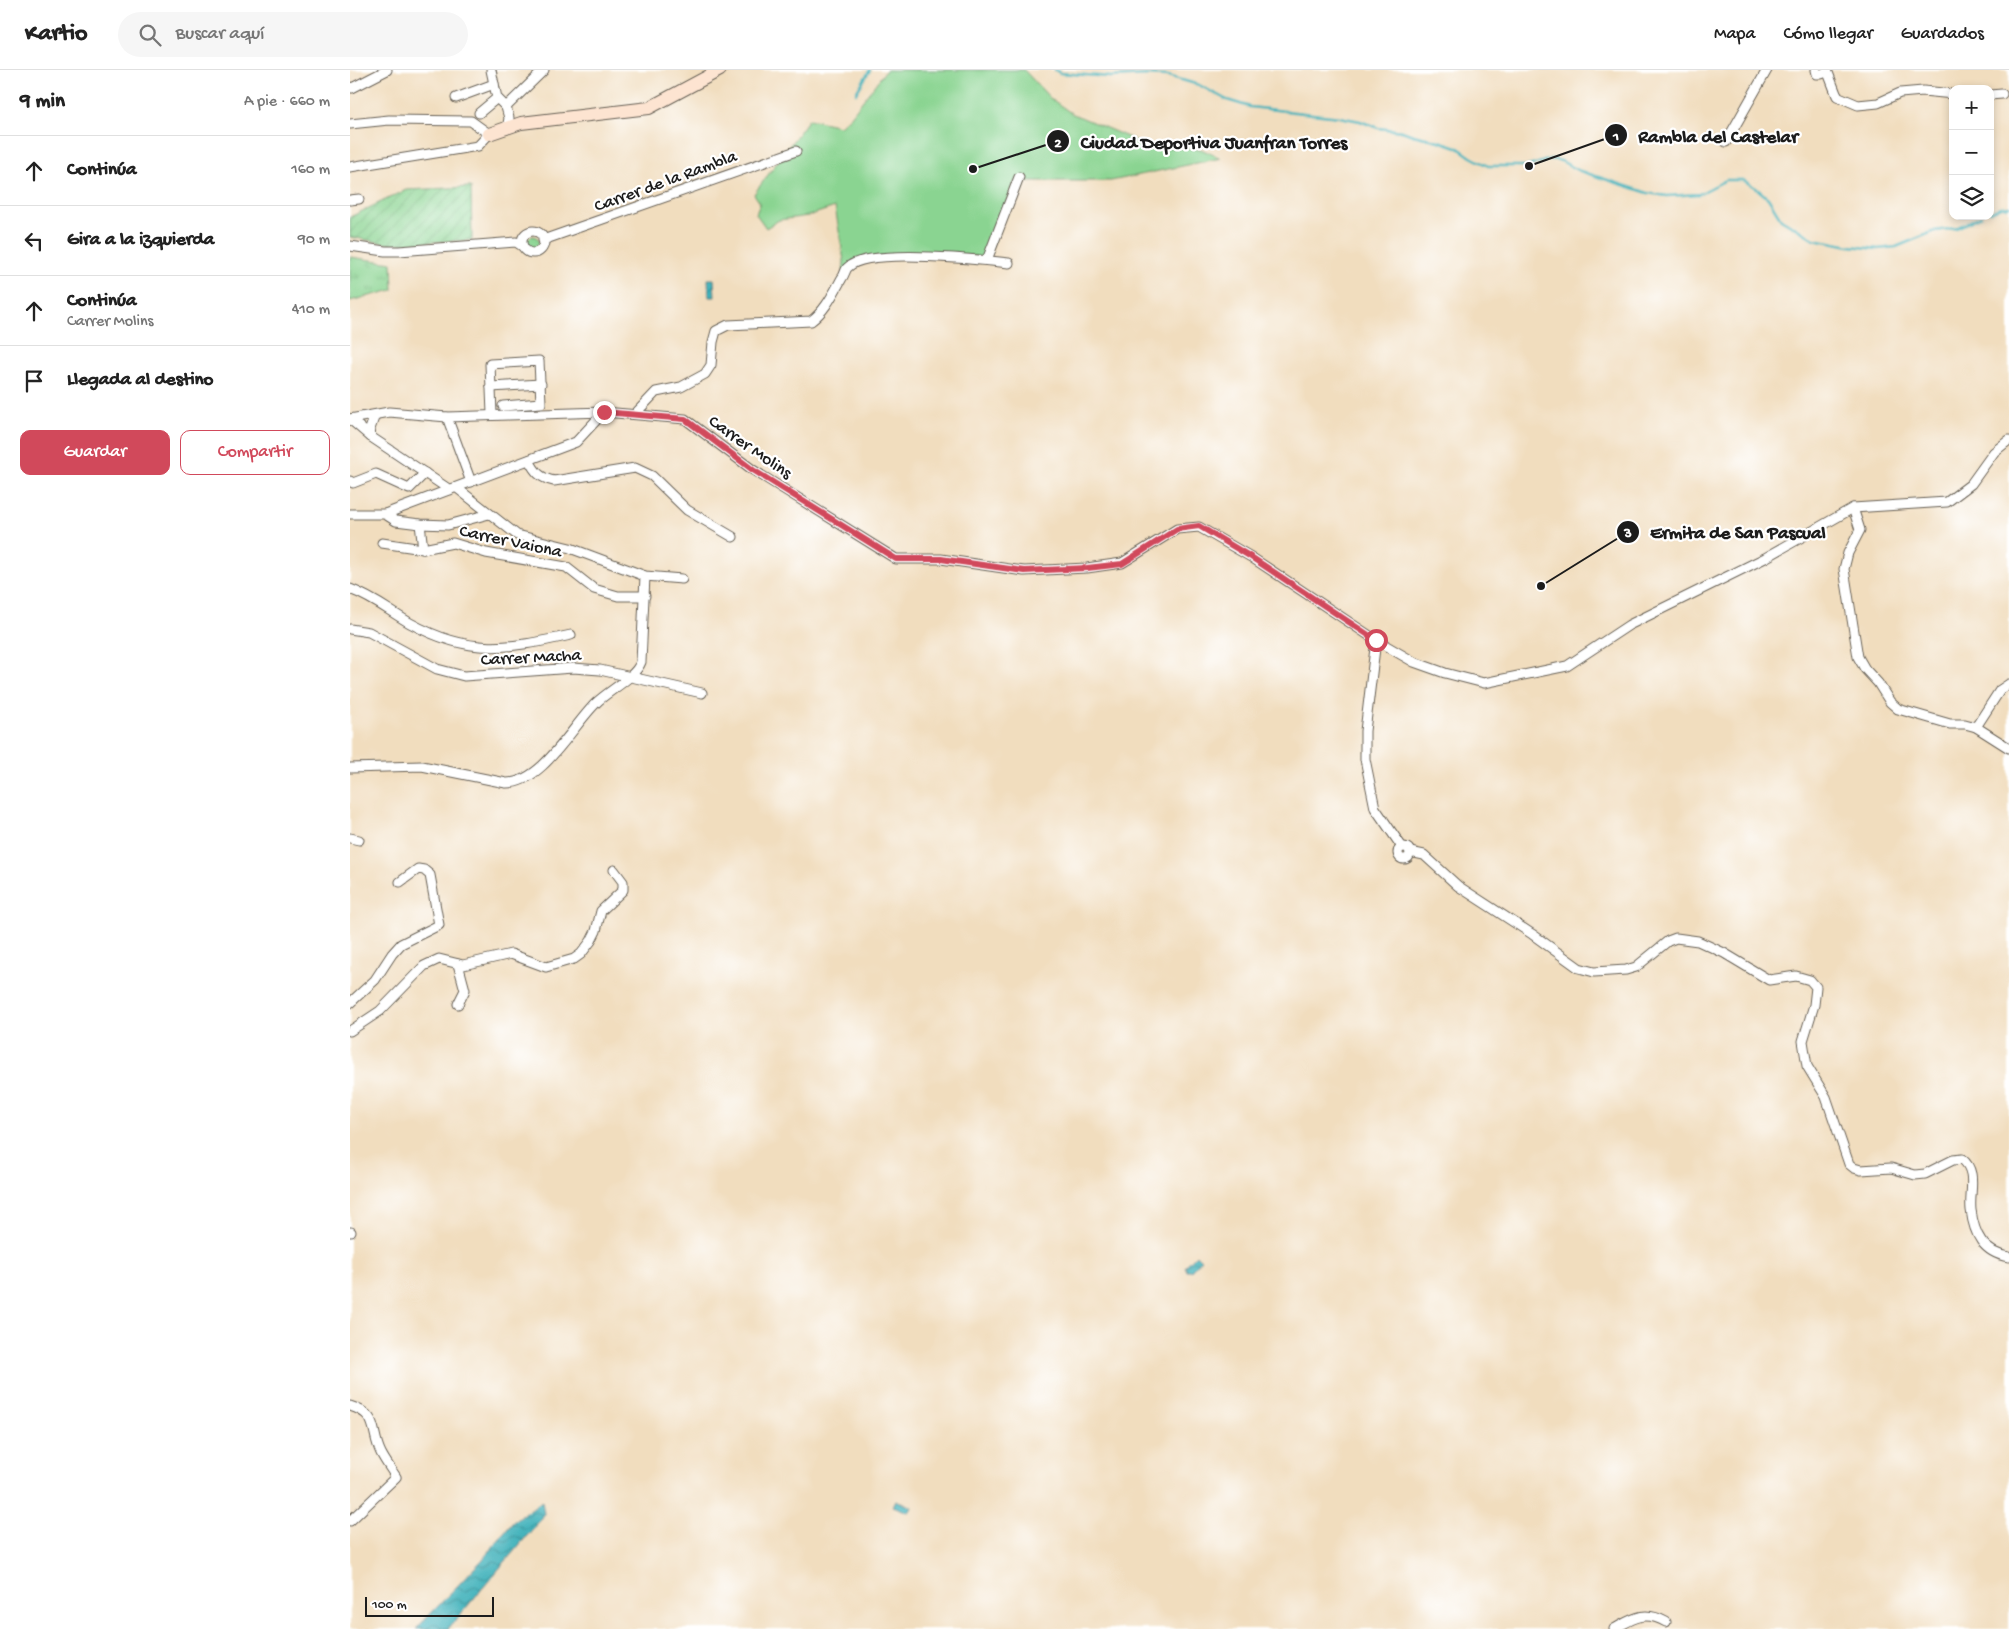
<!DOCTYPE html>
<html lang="es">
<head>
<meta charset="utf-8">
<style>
	body { margin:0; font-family:"Gochi Hand",sans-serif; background:#f6f6f6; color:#222 }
	.controls { position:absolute; right:15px; top:15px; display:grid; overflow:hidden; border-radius:10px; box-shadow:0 2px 8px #0003 }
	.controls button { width:45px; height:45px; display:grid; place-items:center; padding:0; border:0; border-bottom:1px solid #e0e0e0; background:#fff; color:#222; font:25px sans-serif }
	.scale { position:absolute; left:15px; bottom:12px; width:129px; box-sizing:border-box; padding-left:5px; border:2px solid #1c1c1c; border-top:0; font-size:14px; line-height:18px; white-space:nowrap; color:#1c1c1c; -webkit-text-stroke:4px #fff; paint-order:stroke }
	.stop { position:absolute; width:15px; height:15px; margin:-11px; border:4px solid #d1495b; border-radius:50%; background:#fff }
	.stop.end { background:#d1495b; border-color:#fff; box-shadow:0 1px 5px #0008 }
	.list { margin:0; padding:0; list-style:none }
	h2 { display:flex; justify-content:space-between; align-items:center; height:65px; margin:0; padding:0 20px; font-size:21px }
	h2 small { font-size:16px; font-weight:400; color:#767676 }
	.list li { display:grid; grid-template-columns:32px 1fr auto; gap:15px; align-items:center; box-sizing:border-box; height:70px; padding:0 20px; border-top:1px solid #e0e0e0 }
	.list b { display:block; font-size:19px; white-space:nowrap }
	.list p { margin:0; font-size:16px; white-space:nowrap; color:#767676 }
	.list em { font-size:16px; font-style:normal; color:#767676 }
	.actions { display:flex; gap:10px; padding:15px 20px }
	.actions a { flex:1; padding:11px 0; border:1px solid #d1495b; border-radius:10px; text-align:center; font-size:18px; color:#d1495b }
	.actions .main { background:#d1495b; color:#fff }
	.icon { flex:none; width:28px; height:28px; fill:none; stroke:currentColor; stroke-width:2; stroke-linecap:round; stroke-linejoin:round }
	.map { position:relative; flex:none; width:1659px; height:1559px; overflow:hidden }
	header { display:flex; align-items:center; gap:30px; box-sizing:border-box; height:70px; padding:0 25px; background:#fff; border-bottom:1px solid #e0e0e0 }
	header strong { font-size:24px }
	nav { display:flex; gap:28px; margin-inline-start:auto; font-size:18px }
	.search { width:350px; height:45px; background:#f6f6f6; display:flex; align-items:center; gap:12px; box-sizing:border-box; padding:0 18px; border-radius:28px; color:#767676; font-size:19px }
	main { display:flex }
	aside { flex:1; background:#fff }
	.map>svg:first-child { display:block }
	.grass { fill:url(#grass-tufts); stroke:#537856 }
	.park { fill:#8ad491; stroke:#537856 }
	.garden { fill:url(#garden-furrows); stroke:#537856 }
	.water { fill:url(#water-waves); stroke:#2f676c }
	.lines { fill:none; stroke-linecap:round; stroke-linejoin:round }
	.stream { stroke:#42b2bb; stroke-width:2.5 }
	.street-casing { stroke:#676055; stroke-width:11 }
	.secondary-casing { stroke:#676055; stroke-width:14 }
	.street { stroke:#fff; stroke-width:9 }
	.secondary { stroke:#fde4d1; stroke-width:12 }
	.route { stroke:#d1495b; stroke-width:6 }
	.labels { text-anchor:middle; stroke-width:4.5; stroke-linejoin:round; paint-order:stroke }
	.street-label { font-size:18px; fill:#1c1c1c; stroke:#fff }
	.leader { fill:none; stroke:#1c1c1c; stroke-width:2 }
	.callout-dot { fill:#1c1c1c; stroke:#fff; stroke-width:2 }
	.mark-label { font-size:15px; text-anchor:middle; font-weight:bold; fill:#fff }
	.callout-label { font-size:19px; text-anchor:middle; font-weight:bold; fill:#1c1c1c; stroke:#fff; stroke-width:4.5; stroke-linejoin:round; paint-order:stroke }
</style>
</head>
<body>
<header>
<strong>Kartio</strong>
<div class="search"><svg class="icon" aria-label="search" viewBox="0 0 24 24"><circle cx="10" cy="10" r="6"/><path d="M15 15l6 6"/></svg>Buscar aquí</div>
<nav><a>Mapa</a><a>Cómo llegar</a><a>Guardados</a></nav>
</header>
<main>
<aside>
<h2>9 min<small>A pie · 660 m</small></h2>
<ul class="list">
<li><svg class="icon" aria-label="ahead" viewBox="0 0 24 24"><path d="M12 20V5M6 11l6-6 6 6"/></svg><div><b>Continúa</b></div><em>160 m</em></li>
<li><svg class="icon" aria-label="left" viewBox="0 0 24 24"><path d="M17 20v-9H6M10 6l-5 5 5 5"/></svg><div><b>Gira a la izquierda</b></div><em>90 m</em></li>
<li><svg class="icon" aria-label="ahead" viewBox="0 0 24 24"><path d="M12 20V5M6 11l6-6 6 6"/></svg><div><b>Continúa</b><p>Carrer Molins</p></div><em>410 m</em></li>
<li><svg class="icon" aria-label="arrive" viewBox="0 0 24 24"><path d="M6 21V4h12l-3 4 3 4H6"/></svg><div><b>Llegada al destino</b></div></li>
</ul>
<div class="actions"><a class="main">Guardar</a><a>Compartir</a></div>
</aside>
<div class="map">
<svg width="1659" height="1559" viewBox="0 0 1659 1559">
	<defs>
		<pattern id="grass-tufts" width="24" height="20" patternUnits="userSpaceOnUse" patternTransform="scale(1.25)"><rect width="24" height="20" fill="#8ad491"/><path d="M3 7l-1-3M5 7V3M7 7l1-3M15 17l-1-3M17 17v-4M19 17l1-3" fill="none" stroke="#76b57c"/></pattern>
		<pattern id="garden-furrows" width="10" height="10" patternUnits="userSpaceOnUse" patternTransform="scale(1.25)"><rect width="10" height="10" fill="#8ad491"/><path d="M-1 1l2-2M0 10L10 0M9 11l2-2" fill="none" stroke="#76b57c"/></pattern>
		<pattern id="water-waves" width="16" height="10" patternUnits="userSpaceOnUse" patternTransform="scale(1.25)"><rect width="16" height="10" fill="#42b2bb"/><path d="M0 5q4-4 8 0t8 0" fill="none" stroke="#369097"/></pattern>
	</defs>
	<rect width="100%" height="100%" fill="#fff"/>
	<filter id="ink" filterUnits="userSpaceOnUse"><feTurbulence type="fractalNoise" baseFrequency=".02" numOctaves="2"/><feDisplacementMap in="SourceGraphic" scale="10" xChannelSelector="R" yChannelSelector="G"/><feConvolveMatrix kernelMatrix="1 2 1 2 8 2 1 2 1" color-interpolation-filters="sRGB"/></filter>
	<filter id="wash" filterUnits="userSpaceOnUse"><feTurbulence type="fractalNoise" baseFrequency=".0096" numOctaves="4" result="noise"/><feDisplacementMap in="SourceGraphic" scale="20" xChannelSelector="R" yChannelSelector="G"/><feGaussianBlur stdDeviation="1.12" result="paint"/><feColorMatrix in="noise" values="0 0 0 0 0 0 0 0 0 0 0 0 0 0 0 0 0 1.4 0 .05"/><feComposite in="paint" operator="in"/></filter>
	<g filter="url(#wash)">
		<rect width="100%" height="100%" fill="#f1ddbe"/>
		<g class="grass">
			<circle cx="183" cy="172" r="6"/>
			<path d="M0 187 42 193 43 220 0 231Z"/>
		</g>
		<path class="park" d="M536 0H674L700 28 721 43 801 77 851 79 871 88 761 111H665L641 179 633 187 610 185 606 182 603 184 514 188 493 202 494 191 485 137 458 146 429 150 416 158 406 144 410 133 404 124 459 49 490 56 501 46Z"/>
		<path class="garden" d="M121 117 122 170 39 174 0 167V147L56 120Z"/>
		<g class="water">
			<path d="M358 209H364L365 227H359Z"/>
			<path d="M846 1185 851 1190 841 1201H837L835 1196Z"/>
			<path d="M546 1430 562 1437 560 1441 558 1442 543 1436Z"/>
			<path d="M192 1431 194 1444 182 1460 98 1559H66L133 1489 163 1452Z"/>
		</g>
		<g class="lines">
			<g class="stream">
				<path d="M705 0 710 3 760 7 796 5 818 6 849 15 877 30 900 37 990 47 1010 51 1028 58 1052 61 1063 65 1089 71 1107 77 1121 87 1138 96H1179L1201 89 1211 91 1230 101 1298 123 1317 126 1349 124 1376 110H1393L1406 118 1418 128 1431 149 1464 169 1500 176 1528 179 1546 177 1585 161 1606 158 1631 146"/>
				<path d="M506 23 520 0"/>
				<path d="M1640 142 1651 137 1659 136"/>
			</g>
		</g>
	</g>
	<g filter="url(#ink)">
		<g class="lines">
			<g class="street-casing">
				<g id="street">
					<path d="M141 0 147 28 156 37"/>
					<path d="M1466 0 1467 4H1471L1477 2"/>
					<path d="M1477 0 1487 26 1508 35 1528 33 1550 23 1573 21 1603 24"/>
					<path d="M0 17 2 18 37 0"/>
					<path d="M1640 25 1652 24"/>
					<path d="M106 28 144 14"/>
					<path d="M129 43 147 28"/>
					<path d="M0 54 39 50 121 51 139 64 128 76 0 97"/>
					<path d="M157 59 159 48 156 37 194 0"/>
					<path d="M1376 72 1417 0"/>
					<path d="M0 130 9 129"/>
					<circle cx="183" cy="172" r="11"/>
					<path d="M193 170 446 81"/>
					<path d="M0 176 35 181H49L166 172 172 176"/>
					<path d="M637 190 669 107"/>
					<path d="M141 317 191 314"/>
					<path d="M142 344 140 294 189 291 191 333 153 336"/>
					<path d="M285 344 306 322 331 317 355 304 361 295 363 272 366 261 378 255 461 251C475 241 483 224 492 208 494 206 495 201 497 198 516 177 631 190 659 193"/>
					<path d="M97 347 121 412"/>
					<path d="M0 349 39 342 97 347 254 342 335 349 403 400 546 489H591L674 501 737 498 772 493 827 459 849 457 901 487 1026 570 1064 592 1095 603 1134 613 1217 596 1279 555 1415 488 1503 438 1597 432 1621 414 1644 382 1659 370"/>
					<path d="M0 349 21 367 100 420"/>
					<path d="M21 367 20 359 25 345"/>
					<path d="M179 390C185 402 190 408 204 411L285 398 302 406 337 440 383 467"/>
					<path d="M0 411 3 413 26 404 59 419 75 403"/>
					<path d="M107 418 167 465 220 478 295 506 332 509"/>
					<path d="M1503 438 1510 460 1498 483 1494 499 1508 587 1515 599 1528 613 1540 632 1548 639 1600 654H1615L1626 657 1659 678"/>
					<path d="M0 444H35L226 372 254 342"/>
					<path d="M35 444 46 451 70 454 98 455 139 444"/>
					<path d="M70 454 73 479"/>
					<path d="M32 473 73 479 103 473 136 483 216 497 244 519 268 526H295"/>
					<path d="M0 519C24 528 39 541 60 553 120 586 157 579 221 565"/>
					<path d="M0 559 19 562 87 599 114 606 223 598 250 600 352 623"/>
					<path d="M1026 570 1015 661V689L1025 738 1052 777"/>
					<path d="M1626 657 1650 620 1659 614"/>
					<path d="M0 698 72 696 156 713C192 714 223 655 246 633 259 620 285 608 291 592L295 506"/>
					<path d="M0 768 9 770"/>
					<circle cx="1054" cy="783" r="6"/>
					<path d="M1060 782 1074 785 1108 816 1182 864 1229 898 1244 902 1276 900 1286 897 1318 871 1326 868 1348 871 1374 883 1419 910 1446 906 1460 910 1466 917 1464 935 1453 971 1457 996 1476 1027 1499 1094 1504 1098 1511 1100 1541 1098 1565 1105 1575 1104 1603 1090 1612 1089C1628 1102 1619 1121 1621 1140 1624 1164 1633 1183 1659 1187"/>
					<path d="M0 933 25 910 42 884 51 874 89 855 80 805 74 800 68 799 50 812"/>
					<path d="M108 934 115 920 108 894"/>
					<path d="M0 961 30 941 74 896 89 889 113 895 161 884 196 897 224 889 231 884 241 871 246 861 251 841 273 820V812L264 800"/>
					<path d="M0 1162H1"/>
					<path d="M0 1336C30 1345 20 1361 31 1383 35 1391 41 1399 46 1407L0 1451"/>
					<path d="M1264 1559C1284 1548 1294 1540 1316 1552"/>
				</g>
			</g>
			<g class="secondary-casing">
				<path id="secondary" d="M139 64 171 53 299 38 370 0"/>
			</g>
			<use href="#street" class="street"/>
			<use href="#secondary" class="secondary"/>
		</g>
	</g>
	<g class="lines" filter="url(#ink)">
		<path class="route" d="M254 342 335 349 403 400 546 489H591L674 501 737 498 772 494 827 459 849 456 901 487 1026 570"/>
	</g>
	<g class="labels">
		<g class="street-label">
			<text transform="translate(315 110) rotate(-20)" y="6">Carrer de la Rambla</text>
			<text transform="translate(401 376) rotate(35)" y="6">Carrer Molins</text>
			<text transform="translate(161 470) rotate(12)" y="6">Carrer Vaiona</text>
			<text transform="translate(181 586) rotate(-3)" y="6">Carrer Macha</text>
		</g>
	</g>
	<path class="leader" d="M1179 96L1266 65M623 99L708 71M1191 516L1278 462"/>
	<g class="callout-dot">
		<circle cx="1179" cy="96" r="5"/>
		<circle cx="623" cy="99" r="5"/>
		<circle cx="1191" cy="516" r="5"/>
		<circle cx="1266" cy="65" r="12"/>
		<circle cx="708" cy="71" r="12"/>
		<circle cx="1278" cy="462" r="12"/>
	</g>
	<g class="mark-label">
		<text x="1266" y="70">1</text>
		<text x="708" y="77">2</text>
		<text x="1278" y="467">3</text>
	</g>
	<g class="callout-label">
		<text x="1368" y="72">Rambla del Castelar</text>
		<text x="864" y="78">Ciudad Deportiva Juanfran Torres</text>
		<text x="1388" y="468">Ermita de San Pascual</text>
	</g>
</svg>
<div class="controls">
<button>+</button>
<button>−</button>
<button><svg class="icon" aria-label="layers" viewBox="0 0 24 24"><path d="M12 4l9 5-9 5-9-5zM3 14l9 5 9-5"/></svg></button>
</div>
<div class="scale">100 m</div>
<div class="stop" style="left:1026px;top:570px"></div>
<div class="stop end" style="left:254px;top:342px"></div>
</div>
</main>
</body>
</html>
